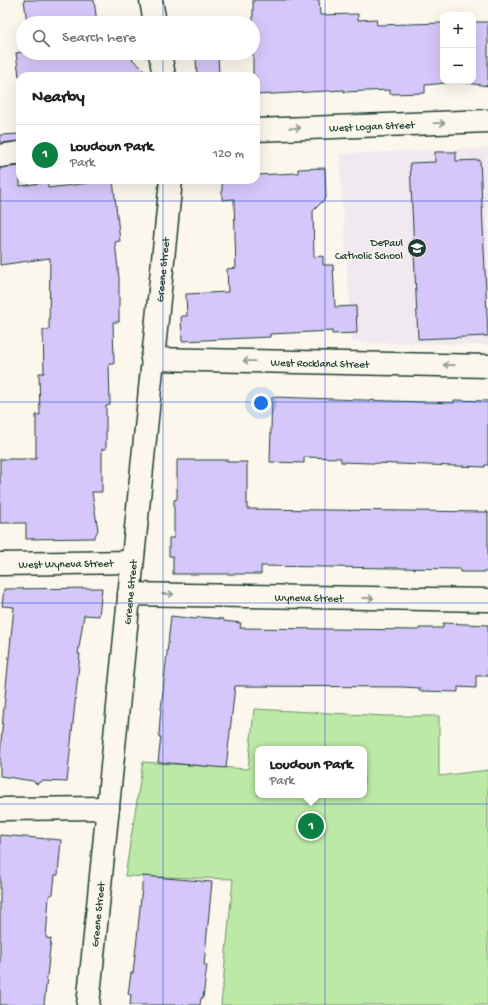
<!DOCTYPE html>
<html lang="en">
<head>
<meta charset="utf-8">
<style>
	body { margin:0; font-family:"Gochi Hand",sans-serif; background:#f2f2f2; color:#222 }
	.controls { position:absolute; right:12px; top:12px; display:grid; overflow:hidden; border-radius:8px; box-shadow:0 4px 16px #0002 }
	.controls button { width:36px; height:36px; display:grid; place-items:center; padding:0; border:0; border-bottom:1px solid #e0e0e0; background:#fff; color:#222; font:20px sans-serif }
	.you { position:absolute; left:261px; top:403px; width:14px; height:14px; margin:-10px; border:3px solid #fff; border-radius:50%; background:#1a73e8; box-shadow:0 0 0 6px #1a73e833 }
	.badge { display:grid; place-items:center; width:26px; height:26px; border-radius:50%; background:#0b8043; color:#fff; font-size:13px; font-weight:700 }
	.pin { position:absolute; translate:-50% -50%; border:2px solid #fff; box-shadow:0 1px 4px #0006 }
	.popup { position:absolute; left:255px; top:746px; width:112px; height:52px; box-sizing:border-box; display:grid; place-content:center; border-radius:8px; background:#fff; filter:drop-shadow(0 1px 3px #0005); font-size:13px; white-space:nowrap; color:#767676 }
	.popup b { font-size:15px; color:#222 }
	.popup::after { content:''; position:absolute; left:50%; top:100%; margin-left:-8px; border:8px solid transparent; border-top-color:#fff }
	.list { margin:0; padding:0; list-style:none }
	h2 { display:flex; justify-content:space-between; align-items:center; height:52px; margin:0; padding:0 16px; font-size:17px }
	h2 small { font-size:13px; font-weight:400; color:#767676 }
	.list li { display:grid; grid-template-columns:26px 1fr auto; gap:12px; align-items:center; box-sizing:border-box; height:60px; padding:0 16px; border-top:1px solid #e0e0e0 }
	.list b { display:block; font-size:15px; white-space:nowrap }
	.list p { margin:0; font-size:13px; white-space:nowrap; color:#767676 }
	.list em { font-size:13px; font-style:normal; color:#767676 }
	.icon { flex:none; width:22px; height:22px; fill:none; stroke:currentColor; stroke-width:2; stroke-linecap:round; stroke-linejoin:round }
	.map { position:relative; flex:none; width:488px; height:1005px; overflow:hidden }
	.search { position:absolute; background:#fff; box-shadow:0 4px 16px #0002; left:16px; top:16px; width:244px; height:44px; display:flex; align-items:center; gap:10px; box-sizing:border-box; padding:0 14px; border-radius:22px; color:#767676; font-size:15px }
	.panel { position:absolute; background:#fff; box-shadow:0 4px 16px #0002; left:16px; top:72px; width:244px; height:112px; border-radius:12px }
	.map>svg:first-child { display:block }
	.built { fill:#f0e9f0 }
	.green { fill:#bde9a6; stroke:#6e936d; fill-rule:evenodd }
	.building { fill:#d5c7f9; stroke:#1f3d34 }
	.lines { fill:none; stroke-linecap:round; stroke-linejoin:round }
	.street-casing { stroke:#1f3d34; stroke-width:25 }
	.street { stroke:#fbf7ec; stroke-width:22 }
	.oneway { stroke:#8d9a90 }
	.grid { fill:none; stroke:#1d4ed8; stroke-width:1; stroke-opacity:0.55 }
	.labels { text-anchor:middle; stroke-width:3; stroke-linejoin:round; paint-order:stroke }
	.street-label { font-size:11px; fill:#1f3d34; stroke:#fbf7ec }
	.poi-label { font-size:11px; fill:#1f3d34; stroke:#fbf7ec; text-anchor:end }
</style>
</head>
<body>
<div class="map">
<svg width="488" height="1005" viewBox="0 0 488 1005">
	<rect width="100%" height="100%" fill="#fbf7ec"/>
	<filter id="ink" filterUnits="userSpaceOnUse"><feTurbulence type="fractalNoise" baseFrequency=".025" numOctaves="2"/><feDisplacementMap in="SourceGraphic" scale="8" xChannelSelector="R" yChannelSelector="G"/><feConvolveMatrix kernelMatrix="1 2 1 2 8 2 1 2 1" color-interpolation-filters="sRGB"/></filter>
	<g filter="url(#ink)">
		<path class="built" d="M488 148V345L352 342 339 154Z"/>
		<path class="green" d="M254 709 386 716H439V776L488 770V1005H221L233 879 125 876 143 762 248 769ZM258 749H364V795H258Z"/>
		<g class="building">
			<path d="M24 0H94L97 23H27Z"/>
			<path d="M253 0H319L320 15 358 14V20L376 19 377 25 443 23V81H473V22H488V86L452 81 447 83 425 85V93L390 94V90L344 92V90L256 95V76H253Z"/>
			<path d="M23 52 131 53 132 59 151 76H19L16 53Z"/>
			<path d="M200 53H218L219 76H197L196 57Z"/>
			<path d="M20 134V141L0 143V135Z"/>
			<path d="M435 152H456V161L480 160 488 336 418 339 410 163 435 162Z"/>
			<path d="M20 166V186L48 182V188L113 180 120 241 115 242 119 278V322H113L114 364H109L110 405 106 406V449H102V492H92L98 530 94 538 26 539V523H0V459H36V415H40L39 373H44L43 330H49L50 258 0 265V168Z"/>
			<path d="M325 168 326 198 313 211 314 257 323 256V265H333L335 307 356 306 357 333 332 334V331L270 334V337L182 341 181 316H187L186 294 228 292 227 269 236 268 234 199 222 200V180H256V175L298 173V169Z"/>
			<path d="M272 397 454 403V400L488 401V465H485V467L341 462V458L304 457V463L270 462Z"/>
			<path d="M177 460H228V462H247V509L488 512V572H460V569L261 566V574H173V556H169V538H174V500L177 499Z"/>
			<path d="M102 588 99 616 84 615 78 654H80L67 782 42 781 37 784 33 781 0 776V757L3 717 14 607 2 606 4 589Z"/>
			<path d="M171 616 195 619 200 617 223 619 224 621 241 623 240 628 419 630V628H443V623L488 625V676H476V688L458 687V692L419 691 420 688 403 687 235 686 226 768 158 762 161 737H159L160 719Z"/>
			<path d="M0 835 61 840 58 875H55L53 894 49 896 46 938 51 939 44 1005H0Z"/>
			<path d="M143 876 212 882 204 965H207L203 998H201L200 1005H130L131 995 128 994 131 973H133L137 938Z"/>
		</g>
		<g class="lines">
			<g class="street-casing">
				<g id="street">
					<path d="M151 0 155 23"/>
					<path d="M160 53 164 76"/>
					<path id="s1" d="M256 130 488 121"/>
					<path d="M0 156 20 153"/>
					<path id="s2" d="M152 359 488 366"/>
					<path id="s3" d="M0 564 132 562"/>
					<path id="s4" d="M129 594 488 600"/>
					<path d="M0 809 108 808"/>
					<path id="s5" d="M88 1005 171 180"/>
				</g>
			</g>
			<use href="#street" class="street"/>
		</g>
		<defs><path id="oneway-shaft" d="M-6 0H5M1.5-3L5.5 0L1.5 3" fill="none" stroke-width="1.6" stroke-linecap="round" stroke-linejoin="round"/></defs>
		<g class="oneway">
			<use href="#oneway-shaft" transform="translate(439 123) rotate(-2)"/>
			<use href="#oneway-shaft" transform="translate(295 128) rotate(-2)"/>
			<use href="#oneway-shaft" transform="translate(249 361) rotate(-179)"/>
			<use href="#oneway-shaft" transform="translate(449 365) rotate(-179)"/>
			<use href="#oneway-shaft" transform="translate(168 594) rotate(1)"/>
			<use href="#oneway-shaft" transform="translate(368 598) rotate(1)"/>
		</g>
	</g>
	<path class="grid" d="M163 0V23M325 0V1005M163 53V76M163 180V1005M0 201H488M0 402H488M0 603H488M0 804H488"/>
	<defs>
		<g id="school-disc" transform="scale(1)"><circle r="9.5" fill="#1f3d34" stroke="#fbf7ec"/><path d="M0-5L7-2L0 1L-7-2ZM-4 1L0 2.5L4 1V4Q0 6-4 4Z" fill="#fff"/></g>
	</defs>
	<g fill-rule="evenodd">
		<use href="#school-disc" x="417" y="248"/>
	</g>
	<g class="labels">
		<g class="street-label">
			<text dy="4" stroke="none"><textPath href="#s1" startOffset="116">West Logan Street</textPath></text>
			<text dy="4" stroke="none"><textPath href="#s5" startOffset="739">Greene Street</textPath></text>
			<text dy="4" stroke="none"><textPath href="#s2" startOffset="168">West Rockland Street</textPath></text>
			<text dy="4" stroke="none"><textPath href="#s3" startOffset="66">West Wyneva Street</textPath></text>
			<text dy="4" stroke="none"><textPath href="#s5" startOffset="415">Greene Street</textPath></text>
			<text dy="4" stroke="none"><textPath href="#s4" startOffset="180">Wyneva Street</textPath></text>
			<text dy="4" stroke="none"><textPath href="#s5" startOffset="91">Greene Street</textPath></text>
		</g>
		<g class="poi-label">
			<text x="403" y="246">DePaul<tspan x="403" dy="13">Catholic School</tspan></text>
		</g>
	</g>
</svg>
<div class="controls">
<button>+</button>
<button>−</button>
</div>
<div class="you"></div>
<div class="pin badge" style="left:311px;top:826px">1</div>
<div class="popup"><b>Loudoun Park</b>Park</div>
<div class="search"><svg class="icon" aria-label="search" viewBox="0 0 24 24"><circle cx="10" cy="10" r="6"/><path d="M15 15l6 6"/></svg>Search here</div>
<section class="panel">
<h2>Nearby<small></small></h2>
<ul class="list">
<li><span class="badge">1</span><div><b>Loudoun Park</b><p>Park</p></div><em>120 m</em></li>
</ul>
</section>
</div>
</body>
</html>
